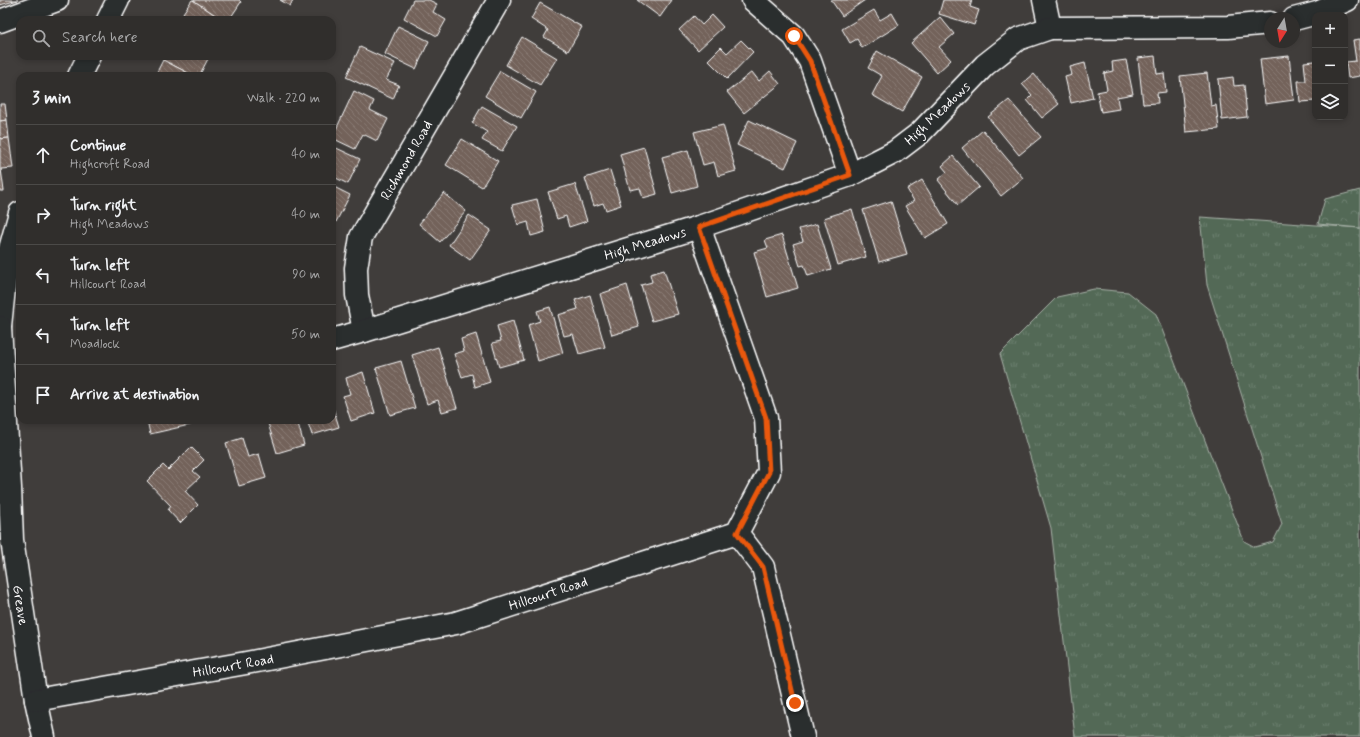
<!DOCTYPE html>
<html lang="en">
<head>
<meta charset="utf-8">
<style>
	body { margin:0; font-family:Mynerve,sans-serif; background:#3c3a38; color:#f1f3f6 }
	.controls { position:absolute; right:12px; top:12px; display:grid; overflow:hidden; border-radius:8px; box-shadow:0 2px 6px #0003 }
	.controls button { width:36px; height:36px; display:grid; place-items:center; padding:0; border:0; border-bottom:1px solid #4b4a48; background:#302e2c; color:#f1f3f6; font:20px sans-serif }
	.compass { position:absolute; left:1264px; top:12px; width:36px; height:36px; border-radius:50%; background:#302e2c; box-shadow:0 2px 6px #0003; rotate:191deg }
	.stop { position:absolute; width:12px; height:12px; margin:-9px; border:3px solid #ea580c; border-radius:50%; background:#fff }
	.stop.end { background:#ea580c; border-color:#fff; box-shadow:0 1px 4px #0008 }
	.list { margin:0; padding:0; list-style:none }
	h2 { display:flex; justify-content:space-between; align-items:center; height:52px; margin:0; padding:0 16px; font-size:17px }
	h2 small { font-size:13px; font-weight:400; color:#a8a8a9 }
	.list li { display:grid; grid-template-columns:26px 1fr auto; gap:12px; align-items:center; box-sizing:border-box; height:60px; padding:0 16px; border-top:1px solid #4b4a48 }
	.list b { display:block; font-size:15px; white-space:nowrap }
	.list p { margin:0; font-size:13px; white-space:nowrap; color:#a8a8a9 }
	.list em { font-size:13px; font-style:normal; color:#a8a8a9 }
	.icon { flex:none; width:22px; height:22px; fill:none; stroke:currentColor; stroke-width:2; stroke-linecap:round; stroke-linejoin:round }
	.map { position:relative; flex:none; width:1360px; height:737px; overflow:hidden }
	.search { position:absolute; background:#302e2c; box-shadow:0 2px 6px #0003; left:16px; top:16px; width:320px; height:44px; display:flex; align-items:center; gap:10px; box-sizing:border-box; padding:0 14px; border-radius:12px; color:#a8a8a9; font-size:15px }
	.panel { position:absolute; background:#302e2c; box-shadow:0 2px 6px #0003; left:16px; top:72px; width:320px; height:352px; border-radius:12px }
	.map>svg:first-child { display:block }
	.grass { fill:url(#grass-tufts); stroke:#a9b4aa }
	.forest { fill:url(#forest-crowns); stroke:#a9b4aa }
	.building { fill:url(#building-back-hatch); stroke:#fff }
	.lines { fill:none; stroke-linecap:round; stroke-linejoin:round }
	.minor-casing { stroke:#fff; stroke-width:25 }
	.minor { stroke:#2a2d2e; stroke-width:22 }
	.route { stroke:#ea580c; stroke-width:5 }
	.labels { text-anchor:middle; stroke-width:3; stroke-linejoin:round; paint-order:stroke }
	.street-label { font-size:14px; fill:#fff; stroke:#2a2d2e }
</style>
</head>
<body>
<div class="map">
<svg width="1360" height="737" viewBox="0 0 1360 737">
	<defs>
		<pattern id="grass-tufts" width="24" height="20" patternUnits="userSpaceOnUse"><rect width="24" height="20" fill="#536956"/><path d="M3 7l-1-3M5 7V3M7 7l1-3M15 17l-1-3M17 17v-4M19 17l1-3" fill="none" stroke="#6d806f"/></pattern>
		<pattern id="forest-crowns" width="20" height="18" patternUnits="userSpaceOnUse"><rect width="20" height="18" fill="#536956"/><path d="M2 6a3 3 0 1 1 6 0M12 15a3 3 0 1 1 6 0" fill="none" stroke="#6d806f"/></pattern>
		<pattern id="building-back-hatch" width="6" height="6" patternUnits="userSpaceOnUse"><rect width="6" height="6" fill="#73625a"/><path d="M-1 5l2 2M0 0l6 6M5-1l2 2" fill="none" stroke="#887a73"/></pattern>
	</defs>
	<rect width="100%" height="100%" fill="#403d3b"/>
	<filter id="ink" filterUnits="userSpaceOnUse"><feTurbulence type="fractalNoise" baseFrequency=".025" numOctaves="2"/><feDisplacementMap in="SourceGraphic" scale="8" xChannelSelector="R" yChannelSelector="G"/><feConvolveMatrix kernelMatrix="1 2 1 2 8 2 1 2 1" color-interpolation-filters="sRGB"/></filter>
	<g filter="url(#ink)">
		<path class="grass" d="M1200 217 1360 228V737H1075L1051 528 1000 354 1057 297 1094 289 1128 292 1156 314 1244 541 1255 547 1273 542 1282 524 1207 285Z"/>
		<path class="forest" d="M1360 190V228L1318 224 1325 199Z"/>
		<g class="building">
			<path d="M0 0H18L0 5Z"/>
			<path d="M192 0H193L223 20H190L191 18 183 13Z"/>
			<path d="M193 0H239L241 2 229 20H223Z"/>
			<path d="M280 0H293L290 6Z"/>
			<path d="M413 0H429L437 4 433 12 446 20 437 36 404 18Z"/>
			<path d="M637 0H672L660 17Z"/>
			<path d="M831 0H865L842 16Z"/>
			<path d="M943 0H972L970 7 979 10 974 25 939 14Z"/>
			<path d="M540 3 582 27 568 51 544 37 548 30 531 19Z"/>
			<path d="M874 10 880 20 892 13 899 25 862 48 857 39 850 43 842 29Z"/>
			<path d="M712 15 723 27 698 50 679 30 694 16 702 25Z"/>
			<path d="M940 17 954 34 939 47 951 60 937 73 911 43Z"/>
			<path d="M398 26 429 41 416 69 385 54Z"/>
			<path d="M522 37 557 58 540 85 506 65Z"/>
			<path d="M1360 39V76L1348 78 1346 62 1356 61 1353 40Z"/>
			<path d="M741 40 753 52 727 79 708 60 721 47 727 53Z"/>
			<path d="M360 47 395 63 386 80 399 85 393 99 346 77Z"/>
			<path d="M877 51 922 77 902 112 872 95 882 76 868 68Z"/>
			<path d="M165 56H208L209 57 199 76H194L163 60Z"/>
			<path d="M1155 56 1157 74 1164 73 1166 92 1157 93 1158 103 1143 104 1138 58Z"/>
			<path d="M1289 56 1294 100 1265 104 1260 59Z"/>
			<path d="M163 60 194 76H155Z"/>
			<path d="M1126 60 1133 94 1117 97 1119 109 1101 112 1097 92 1107 90 1104 73 1113 71 1112 62Z"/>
			<path d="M1315 61V101L1300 102 1298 81H1306L1304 62Z"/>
			<path d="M1085 63 1093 98 1071 103 1065 77 1072 75 1070 67Z"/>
			<path d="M500 71 536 92 521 118 485 96Z"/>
			<path d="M770 71 780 84 744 113 727 92 752 72 759 81Z"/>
			<path d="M1207 73 1211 106 1216 105 1219 129 1186 132 1180 76Z"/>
			<path d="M1034 74 1059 104 1042 118 1027 100 1032 95 1022 84Z"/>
			<path d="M1233 77 1234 86 1244 85 1247 117 1222 120 1218 79Z"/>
			<path d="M354 91 374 101 370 110 388 119 377 141 363 134 355 149 332 138Z"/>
			<path d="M1009 100 1041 137 1019 155 988 117Z"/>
			<path d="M0 104H5L7 120 0 121Z"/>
			<path d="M482 106 517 126 502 151 482 140 487 132 472 123Z"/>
			<path d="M7 120 9 138 0 139V121Z"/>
			<path d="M749 120 797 143 785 168 737 145Z"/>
			<path d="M723 125 736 171 718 176 714 162 703 165 694 132Z"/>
			<path d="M983 130 1023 178 1001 196 962 148Z"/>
			<path d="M9 138 13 168 1 169 4 191H0V139Z"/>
			<path d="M462 139 498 161 482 187 446 165Z"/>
			<path d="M332 146 360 159 348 184 332 176Z"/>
			<path d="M644 147 657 194 643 198 640 188 630 190 620 154Z"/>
			<path d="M688 150 697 186 672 193 662 157Z"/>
			<path d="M953 156 979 187 958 205 938 180 947 172 942 166Z"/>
			<path d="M610 170 621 205 606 210 603 203 594 206 585 178Z"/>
			<path d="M922 180 948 224 925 238 905 206 914 201 907 189Z"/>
			<path d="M575 184 587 221 569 227 566 216 557 219 548 192Z"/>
			<path d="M332 186 350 195 336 222 332 220Z"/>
			<path d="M444 193 466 211 440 242 419 224Z"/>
			<path d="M537 199 545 232 531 236 528 222 518 225 512 205Z"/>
			<path d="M891 201 907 254 879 262 863 210Z"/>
			<path d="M852 209 866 257 838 265 824 218Z"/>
			<path d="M469 215 491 230 470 260 449 245Z"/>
			<path d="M817 224 831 269 808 276 804 265 800 266 793 244 803 241 799 229Z"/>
			<path d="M782 235 798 288 767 297 754 252 768 248 765 240Z"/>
			<path d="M664 270 678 314 652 321 641 285 652 282 650 274Z"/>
			<path d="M627 285 639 327 612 335 600 294Z"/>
			<path d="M590 295 605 347 579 354 573 334 564 336 558 315 578 309 575 300Z"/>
			<path d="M550 307 563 353 538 361 528 325 540 321 537 311Z"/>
			<path d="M513 321 524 360 499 367 492 343 501 341 497 326Z"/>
			<path d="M476 334 490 382 475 387 472 374 462 377 454 354 464 351 461 339Z"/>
			<path d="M438 347 457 408 442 412 438 400 427 404 412 355Z"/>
			<path d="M401 361 415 408 390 415 376 368Z"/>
			<path d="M363 372 375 413 351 421 343 396 350 394 346 378Z"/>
			<path d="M332 404 339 427 312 435 307 420H332Z"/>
			<path d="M147 420H207V421L150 434Z"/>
			<path d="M267 420H297L304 445 277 453Z"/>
			<path d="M242 438 248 457 259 454 266 478 239 486 226 443Z"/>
			<path d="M191 447 204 460 193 471 200 477 185 491 198 505 180 523 168 510 171 506 147 481 163 465 168 470Z"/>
		</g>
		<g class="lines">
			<g class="minor-casing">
				<g id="minor">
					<path d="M753 0 794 36 810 61 850 175"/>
					<path d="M1044 0 1050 28"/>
					<path d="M1294 19 1317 13 1347 0"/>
					<path d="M108 20 118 0"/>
					<path d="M0 21 57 0"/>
					<path d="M79 76 89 56"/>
					<path d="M0 326 7 260 20 213"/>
					<path d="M0 327 10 488 12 540 36 700 44 737"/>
					<path d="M364 331 357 295 356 268 361 237 499 0"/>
					<path d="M332 340 364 331 699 227 850 175 895 152 920 133 985 65 1018 39 1050 28 1228 27 1270 23"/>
					<path d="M737 533 763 567 803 737"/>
					<path d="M36 700 246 663 456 623 737 533 769 472 766 418 699 227"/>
				</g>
			</g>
			<use href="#minor" class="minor"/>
		</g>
	</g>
	<g class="lines" filter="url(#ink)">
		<path class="route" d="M794 36 810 61 850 175 699 227 766 418 769 472 737 533 763 567 795 703"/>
	</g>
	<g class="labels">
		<g class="street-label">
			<text transform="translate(937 113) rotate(-44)" y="5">High Meadows</text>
			<text transform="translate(406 160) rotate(-60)" y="5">Richmond Road</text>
			<text transform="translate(645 243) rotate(-17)" y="5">High Meadows</text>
			<text transform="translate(548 593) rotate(-18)" y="5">Hillcourt Road</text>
			<text transform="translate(21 605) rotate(81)" y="5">Greave</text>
			<text transform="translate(233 665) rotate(-10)" y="5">Hillcourt Road</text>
		</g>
	</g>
</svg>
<div class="controls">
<button>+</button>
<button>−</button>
<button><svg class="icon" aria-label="layers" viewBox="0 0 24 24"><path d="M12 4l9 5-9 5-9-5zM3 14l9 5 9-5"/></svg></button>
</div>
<svg class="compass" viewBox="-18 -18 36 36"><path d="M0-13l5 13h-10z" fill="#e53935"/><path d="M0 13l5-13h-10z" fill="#a8a8a9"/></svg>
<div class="stop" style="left:794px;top:36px"></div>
<div class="stop end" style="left:795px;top:703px"></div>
<div class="search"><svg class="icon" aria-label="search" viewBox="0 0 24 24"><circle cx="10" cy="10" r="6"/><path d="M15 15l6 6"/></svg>Search here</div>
<section class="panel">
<h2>3 min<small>Walk · 220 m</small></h2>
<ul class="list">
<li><svg class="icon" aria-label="ahead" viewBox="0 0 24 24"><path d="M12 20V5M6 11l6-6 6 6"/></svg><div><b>Continue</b><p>Highcroft Road</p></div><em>40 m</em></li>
<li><svg class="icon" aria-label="right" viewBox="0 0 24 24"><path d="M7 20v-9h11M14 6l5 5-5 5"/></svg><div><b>Turn right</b><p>High Meadows</p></div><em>40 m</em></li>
<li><svg class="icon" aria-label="left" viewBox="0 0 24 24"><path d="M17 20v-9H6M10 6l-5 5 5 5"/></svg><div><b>Turn left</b><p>Hillcourt Road</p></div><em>90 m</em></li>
<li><svg class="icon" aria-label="left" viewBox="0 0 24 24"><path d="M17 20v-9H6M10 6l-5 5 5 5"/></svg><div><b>Turn left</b><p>Moadlock</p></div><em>50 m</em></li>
<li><svg class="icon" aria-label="arrive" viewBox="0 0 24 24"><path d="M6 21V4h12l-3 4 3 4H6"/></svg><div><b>Arrive at destination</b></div></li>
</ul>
</section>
</div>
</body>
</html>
